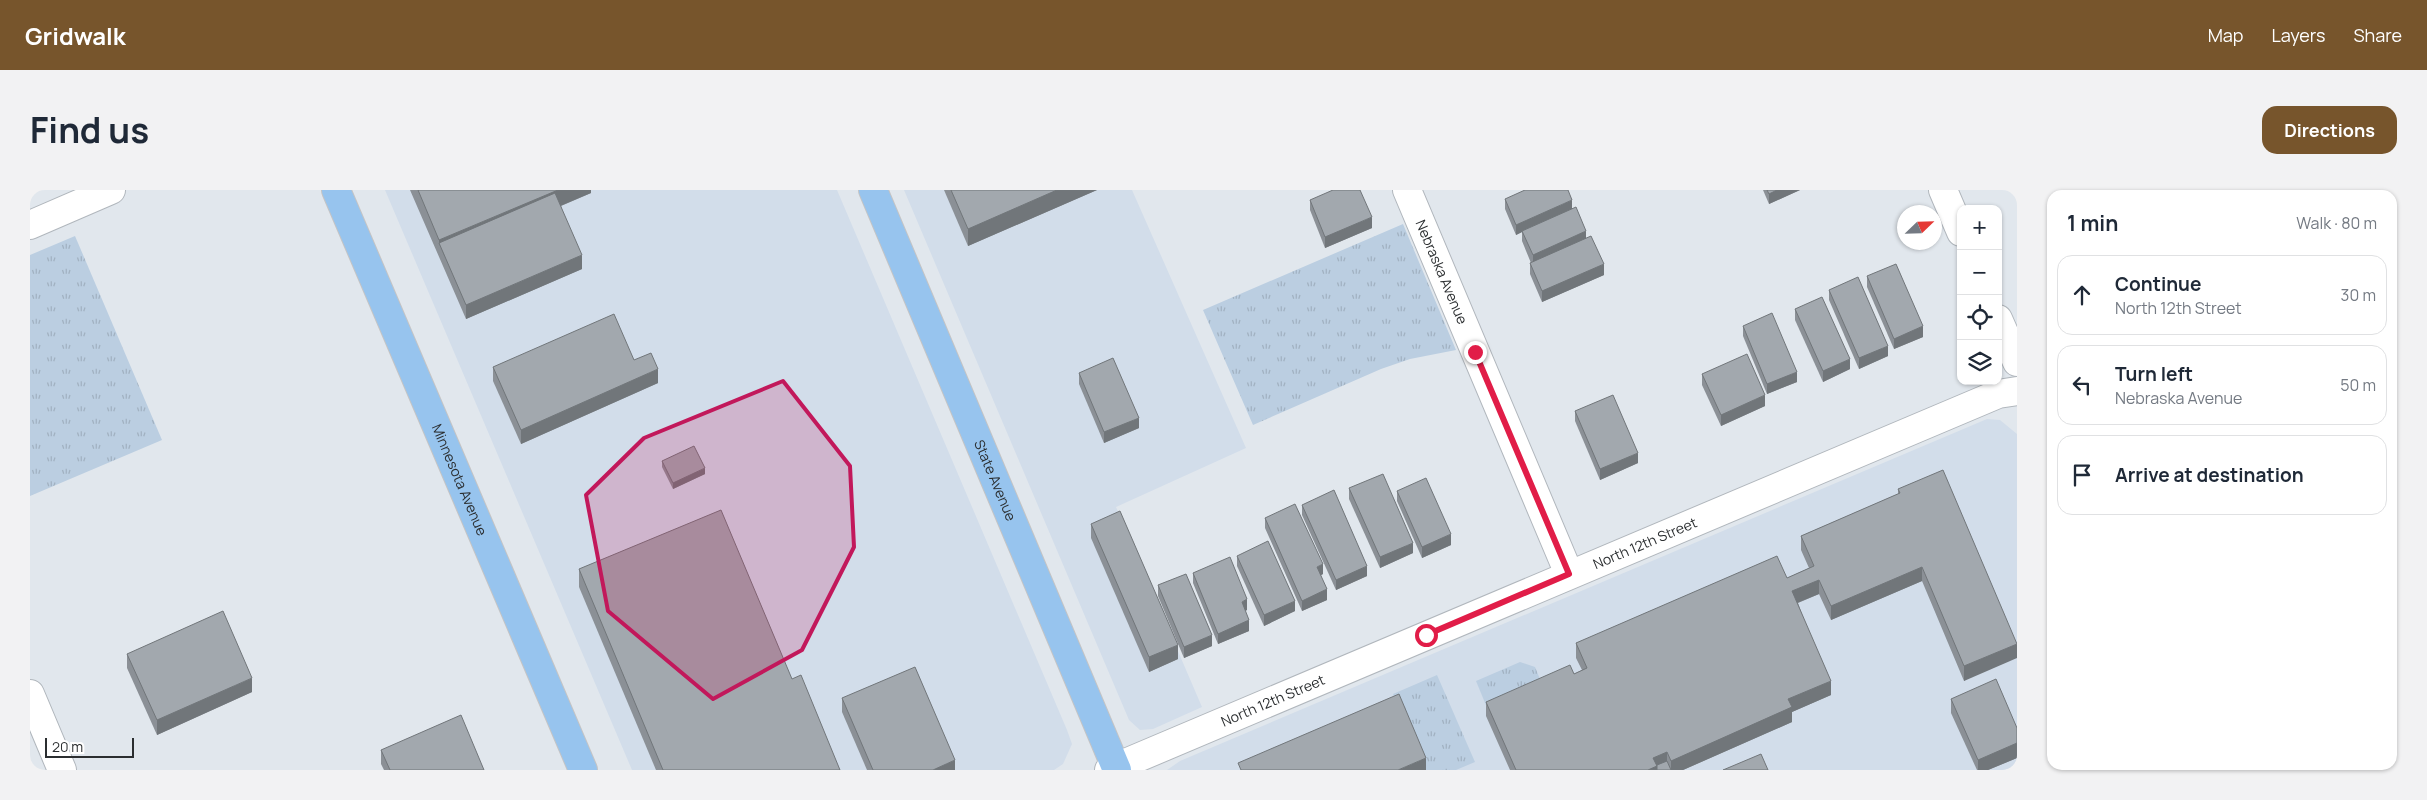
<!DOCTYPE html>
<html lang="en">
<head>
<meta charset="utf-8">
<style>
	body { margin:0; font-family:Manrope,sans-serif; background:#f2f2f3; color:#1f2937 }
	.controls { position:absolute; right:15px; top:15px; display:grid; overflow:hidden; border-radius:10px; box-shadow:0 1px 4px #0004 }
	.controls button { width:45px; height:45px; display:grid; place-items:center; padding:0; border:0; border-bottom:1px solid #e0e1e3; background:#fff; color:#1f2937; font:25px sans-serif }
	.compass { position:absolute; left:1867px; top:15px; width:45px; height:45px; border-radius:50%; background:#fff; box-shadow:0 1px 4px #0004; rotate:67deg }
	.scale { position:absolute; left:15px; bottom:12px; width:89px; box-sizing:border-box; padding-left:5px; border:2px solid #2b2e30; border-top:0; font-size:14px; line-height:18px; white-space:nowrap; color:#2b2e30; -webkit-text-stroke:4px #fff; paint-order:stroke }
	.stop { position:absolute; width:15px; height:15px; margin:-11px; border:4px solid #e11d48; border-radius:50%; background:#fff }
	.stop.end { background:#e11d48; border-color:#fff; box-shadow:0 1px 5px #0008 }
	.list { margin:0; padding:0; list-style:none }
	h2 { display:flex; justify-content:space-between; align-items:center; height:65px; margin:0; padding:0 20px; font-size:21px }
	h2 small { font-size:16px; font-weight:400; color:#747a83 }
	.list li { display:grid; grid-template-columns:32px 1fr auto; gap:15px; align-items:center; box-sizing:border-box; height:80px; margin:0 10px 10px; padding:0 10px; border:1px solid #e0e1e3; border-radius:15px }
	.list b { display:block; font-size:19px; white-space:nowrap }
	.list p { margin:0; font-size:16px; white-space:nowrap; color:#747a83 }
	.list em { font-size:16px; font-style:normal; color:#747a83 }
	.icon { flex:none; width:28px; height:28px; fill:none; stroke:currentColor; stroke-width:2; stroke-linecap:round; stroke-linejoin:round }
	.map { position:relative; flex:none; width:1987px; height:580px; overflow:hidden; border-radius:15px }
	header { display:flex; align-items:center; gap:30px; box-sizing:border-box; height:70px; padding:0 25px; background:#77552c; color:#fff }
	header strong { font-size:24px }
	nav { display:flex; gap:28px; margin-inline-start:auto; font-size:18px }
	.intro { display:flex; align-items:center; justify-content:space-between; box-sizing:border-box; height:120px; padding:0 30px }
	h1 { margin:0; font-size:35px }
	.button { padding:12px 22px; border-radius:15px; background:#77552c; color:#fff; font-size:18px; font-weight:700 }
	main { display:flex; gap:30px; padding:0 30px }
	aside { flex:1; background:#fff; border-radius:15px; box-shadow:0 1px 4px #0004 }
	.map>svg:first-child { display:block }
	.built { fill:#d2ddea }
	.grass { fill:url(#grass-tufts) }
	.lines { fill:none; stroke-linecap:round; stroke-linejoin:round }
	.minor-casing { stroke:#b1b7bd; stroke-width:30 }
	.major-casing { stroke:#c4c4c5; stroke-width:30 }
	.minor { stroke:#fff; stroke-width:28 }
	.major { stroke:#97c4ee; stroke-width:28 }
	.wall { fill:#8b9096 }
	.shaded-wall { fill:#71767a }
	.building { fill:#a2a8ae; stroke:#71767a }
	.route { stroke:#e11d48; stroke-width:6 }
	.marked { fill:#c2185b; fill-opacity:0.2; stroke:#c2185b; stroke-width:4; stroke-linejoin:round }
	.labels { text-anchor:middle; stroke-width:4; stroke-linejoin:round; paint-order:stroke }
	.street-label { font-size:14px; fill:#2b2e30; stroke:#fff }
</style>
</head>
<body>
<header>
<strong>Gridwalk</strong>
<nav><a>Map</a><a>Layers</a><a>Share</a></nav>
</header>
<div class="intro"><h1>Find us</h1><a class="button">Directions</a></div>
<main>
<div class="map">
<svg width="1987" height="580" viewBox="0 0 1987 580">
	<defs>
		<pattern id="grass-tufts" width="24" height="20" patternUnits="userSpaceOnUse" patternTransform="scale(1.25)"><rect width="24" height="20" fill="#bbcee1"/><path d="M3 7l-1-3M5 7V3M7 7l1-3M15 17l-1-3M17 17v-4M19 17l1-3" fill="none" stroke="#a1b1c1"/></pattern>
	</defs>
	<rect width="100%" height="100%" fill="#e1e7ed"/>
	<g class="built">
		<path d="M355 0H807L1037 540 1042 554 1033 574 1024 580H602Z"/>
		<path d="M874 0H1102L1216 258 1086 317 1172 517 1123 539 1110 540 1099 530Z"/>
		<path d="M1957 229 1970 230 1987 244V580H1137L1150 571Z"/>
	</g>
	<g class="grass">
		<path d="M1373 34 1426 160 1380 169 1351 179 1223 235 1173 120Z"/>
		<path d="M45 46 132 250 0 306V65Z"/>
		<path d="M1490 472 1505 477 1515 501 1460 525 1446 491Z"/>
		<path d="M1407 485 1445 572 1426 580H1395L1363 504Z"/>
	</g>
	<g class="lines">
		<g class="minor-casing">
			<g id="minor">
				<path id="s1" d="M1377 0 1539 384"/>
				<path d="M1913 0 1931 42"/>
				<path d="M0 35 81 0"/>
				<path d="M1968 129 1987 172"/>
				<path d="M0 504 32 580"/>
				<path id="s2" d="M1079 580 1968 204 1987 201"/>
			</g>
		</g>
		<g class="major-casing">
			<g id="major">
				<path id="s3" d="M306 0 553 580"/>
				<path id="s4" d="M843 0 1087 580"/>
			</g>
		</g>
		<use href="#minor" class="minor"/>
		<use href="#major" class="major"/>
	</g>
	<g class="wall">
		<path d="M380 0H561V3L531 16 552 79 436 129Z"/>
		<path d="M914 0H1067L938 56Z"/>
		<path d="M1733 0H1770L1739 14Z"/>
		<path d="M1475 9 1542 18 1574 85 1512 112 1500 84V73H1501L1492 51V42L1486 45 1475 19Z"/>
		<path d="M1280 10 1342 38 1295 58 1280 20Z"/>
		<path d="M1837 86 1893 147 1864 159 1837 97Z"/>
		<path d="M1799 100 1858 166 1829 179 1799 110Z"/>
		<path d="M1765 119 1820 179 1793 192 1765 130Z"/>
		<path d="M1713 136 1767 192 1737 204 1713 146Z"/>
		<path d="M604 170 628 193 491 254 463 191V177Z"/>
		<path d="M1049 183 1109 238 1074 253 1049 194Z"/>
		<path d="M1672 184 1735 216 1691 236 1672 195Z"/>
		<path d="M1545 221 1608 273 1570 290 1545 231Z"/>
		<path d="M632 271 675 284 643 299 632 277Z"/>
		<path d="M1319 298 1383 363 1350 378 1319 309Z"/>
		<path d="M1868 299 1987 454 1934 491 1892 391 1801 430 1789 404 1768 413 1801 505 1762 522V532L1653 580H1480L1456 526V512L1544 484 1552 480 1546 468V453L1757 388 1779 378 1771 360V346L1868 304Z"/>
		<path d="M1367 301 1421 355 1392 368 1367 311Z"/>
		<path d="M1272 315 1337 386 1306 400 1272 325Z"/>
		<path d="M1235 328 1293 384 1291 385 1297 410 1272 421 1235 338Z"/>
		<path d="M1061 334 1148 469 1119 482 1061 348Z"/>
		<path d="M1207 366 1265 421 1234 436 1207 376Z"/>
		<path d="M549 379 762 489 810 580H626L549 397Z"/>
		<path d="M1163 383 1217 420 1215 421 1219 441 1188 454 1163 393Z"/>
		<path d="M1128 395 1182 456 1154 468 1128 406Z"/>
		<path d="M97 464 222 502 127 545 97 478Z"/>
		<path d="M812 508 925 580H837L812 522Z"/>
		<path d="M1921 509 1987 538V568L1958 580H1947L1921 523Z"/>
		<path d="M351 560 454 580H354L351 574Z"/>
	</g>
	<g class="shaded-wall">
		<path d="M528 0H561V3L414 65 409 53V50Z"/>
		<path d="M1027 0H1067L938 56V39Z"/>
		<path d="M1747 0H1770L1739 14V4Z"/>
		<path d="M1542 10V21L1492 41V42L1486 45V35Z"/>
		<path d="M1342 27V38L1295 58V47Z"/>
		<path d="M1556 41V52L1503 76V65Z"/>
		<path d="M552 65V79L436 129V115Z"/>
		<path d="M1574 74V85L1512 112V101Z"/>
		<path d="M1893 136V147L1864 159V149Z"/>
		<path d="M1858 156V166L1829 179V168Z"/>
		<path d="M1820 169V179L1793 192V181Z"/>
		<path d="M628 179V193L491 254V240Z"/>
		<path d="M1767 182V192L1737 204V194Z"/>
		<path d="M1735 205V216L1691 236V225Z"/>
		<path d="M1109 228V238L1074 253V242Z"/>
		<path d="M1608 263V273L1570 290V279Z"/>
		<path d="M675 278V284L643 299V293Z"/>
		<path d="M1421 344V355L1392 368V357Z"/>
		<path d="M1383 353V363L1350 378V367Z"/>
		<path d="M1293 374V384L1287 387V377Z"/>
		<path d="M1337 376V386L1306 400V390Z"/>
		<path d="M1892 377V391L1801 430V416Z"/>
		<path d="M1789 390V404L1762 415V401Z"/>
		<path d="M1297 399V410L1272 421V411Z"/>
		<path d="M1217 409V420L1212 422V412Z"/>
		<path d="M1265 411V421L1234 436V425Z"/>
		<path d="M1219 430V441L1188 454V444Z"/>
		<path d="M1182 445V456L1154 468V457Z"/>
		<path d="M1987 454V468L1934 491V476Z"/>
		<path d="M1148 455V469L1119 482V467Z"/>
		<path d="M222 488V502L127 545V530Z"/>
		<path d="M1801 491V505L1762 522V532L1653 580H1641V571L1758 509Z"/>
		<path d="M1987 553V568L1958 580H1948V570Z"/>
		<path d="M1637 562V576L1629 580H1618L1623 568Z"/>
		<path d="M1396 568V580H1368Z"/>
		<path d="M925 570V580H903Z"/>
	</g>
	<g class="building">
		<path d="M388 0H528L409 50Z"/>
		<path d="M921 0H1027L938 39Z"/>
		<path d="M1303 0H1330L1342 27 1295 47 1280 10Z"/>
		<path d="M1495 0H1538L1542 10 1486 35 1475 9Z"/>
		<path d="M1737 0H1747L1739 4Z"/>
		<path d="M525 3 552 65 436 115 409 53Z"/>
		<path d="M1546 17 1556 41 1503 65 1492 41Z"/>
		<path d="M1561 46 1574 74 1512 101 1500 73Z"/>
		<path d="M1866 74 1893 136 1864 149 1837 86Z"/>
		<path d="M1828 87 1858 156 1829 168 1799 100Z"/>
		<path d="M1792 107 1820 169 1793 181 1765 119Z"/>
		<path d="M1742 123 1767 182 1737 194 1713 136Z"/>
		<path d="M584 124 604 170 621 163 628 179 491 240 463 177Z"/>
		<path d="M1717 164 1735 205 1691 225 1672 184Z"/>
		<path d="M1083 168 1109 228 1074 242 1049 183Z"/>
		<path d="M1583 205 1608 263 1570 279 1545 221Z"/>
		<path d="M664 256 675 278 643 293 632 271Z"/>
		<path d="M1913 280 1987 454 1934 476 1892 377 1801 416 1789 390 1762 401 1801 491 1758 509 1762 517 1641 571 1637 562 1623 568 1627 576 1618 580H1486L1456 512 1540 475 1544 484 1557 478 1546 453 1747 366 1757 388 1784 376 1771 346 1870 303 1868 299Z"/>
		<path d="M1353 284 1383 353 1350 367 1319 298Z"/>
		<path d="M1396 288 1421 344 1392 357 1367 301Z"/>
		<path d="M1304 300 1337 376 1306 390 1272 315Z"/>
		<path d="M1265 314 1293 374 1287 377 1297 399 1272 411 1235 328Z"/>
		<path d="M691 320 762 489 771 485 810 580H633L549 379Z"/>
		<path d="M1090 321 1148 455 1119 467 1061 334Z"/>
		<path d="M1238 351 1265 411 1234 425 1207 366Z"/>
		<path d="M1200 367 1217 409 1212 412 1219 430 1188 444 1163 383Z"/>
		<path d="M1156 384 1182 445 1154 457 1128 395Z"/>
		<path d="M193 421 222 488 127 530 97 464Z"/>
		<path d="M885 477 925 570 903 580H843L812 508Z"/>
		<path d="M1966 489 1987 538V553L1948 570 1921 509Z"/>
		<path d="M1369 504 1396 568 1368 580H1211L1208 573Z"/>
		<path d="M431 525 454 580H360L351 560Z"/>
		<path d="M1731 564 1738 580H1693Z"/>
		<path d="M1637 571 1641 580H1627V575Z"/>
	</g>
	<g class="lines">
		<path class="route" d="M1396 445 1539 384 1445 162"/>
	</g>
	<path class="marked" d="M753 191 820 276 824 357 772 460 683 509 578 421 556 305 614 248Z"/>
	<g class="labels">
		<g class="street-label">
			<text dy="5" stroke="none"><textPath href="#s1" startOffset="89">Nebraska Avenue</textPath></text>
			<text dy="5" stroke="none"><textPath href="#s3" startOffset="315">Minnesota Avenue</textPath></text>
			<text dy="5" stroke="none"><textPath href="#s4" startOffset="315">State Avenue</textPath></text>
			<text dy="5" stroke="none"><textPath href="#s2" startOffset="582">North 12th Street</textPath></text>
			<text dy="5" stroke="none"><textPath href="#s2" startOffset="178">North 12th Street</textPath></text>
		</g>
	</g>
</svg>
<div class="controls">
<button>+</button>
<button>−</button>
<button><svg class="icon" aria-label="locate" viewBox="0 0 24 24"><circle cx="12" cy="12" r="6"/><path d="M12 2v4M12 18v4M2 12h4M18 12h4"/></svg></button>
<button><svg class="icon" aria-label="layers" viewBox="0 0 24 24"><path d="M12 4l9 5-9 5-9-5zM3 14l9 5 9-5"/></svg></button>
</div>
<svg class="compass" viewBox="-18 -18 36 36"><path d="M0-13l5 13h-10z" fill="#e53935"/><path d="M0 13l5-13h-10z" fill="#747a83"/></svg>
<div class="scale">20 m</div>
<div class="stop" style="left:1396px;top:445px"></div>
<div class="stop end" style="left:1445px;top:162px"></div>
</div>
<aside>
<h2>1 min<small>Walk · 80 m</small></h2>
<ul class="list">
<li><svg class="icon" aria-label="ahead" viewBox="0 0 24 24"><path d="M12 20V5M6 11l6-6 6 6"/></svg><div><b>Continue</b><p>North 12th Street</p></div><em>30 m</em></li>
<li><svg class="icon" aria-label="left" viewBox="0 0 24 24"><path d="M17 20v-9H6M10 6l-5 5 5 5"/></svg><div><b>Turn left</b><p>Nebraska Avenue</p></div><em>50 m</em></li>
<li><svg class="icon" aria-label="arrive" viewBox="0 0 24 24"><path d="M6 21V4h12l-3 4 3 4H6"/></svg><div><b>Arrive at destination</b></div></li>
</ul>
</aside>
</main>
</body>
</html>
